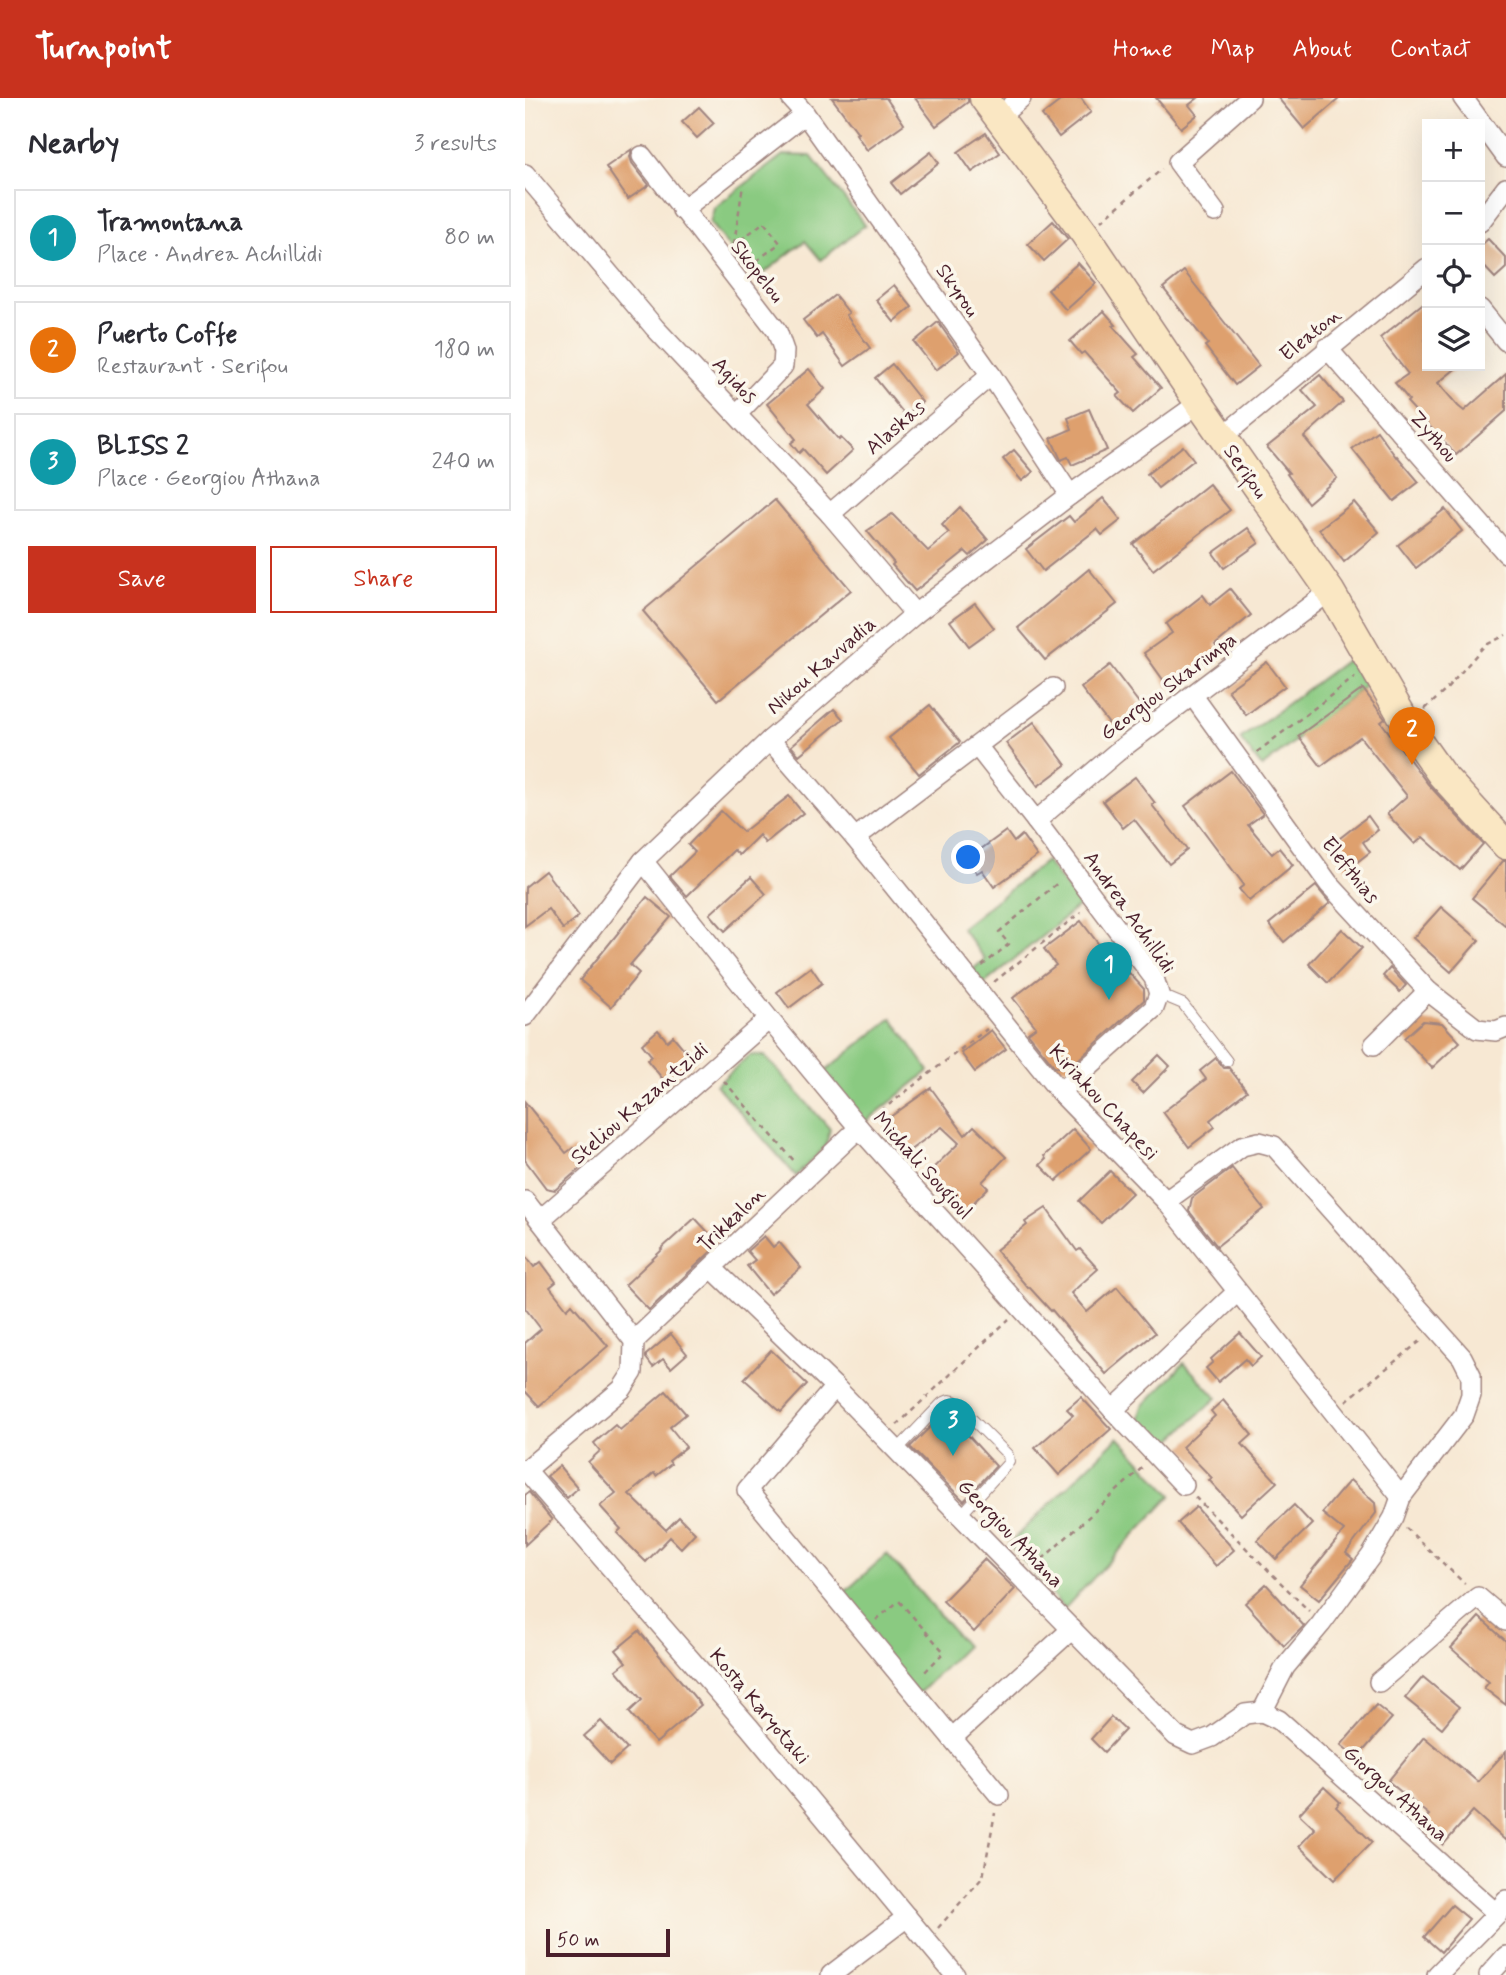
<!DOCTYPE html>
<html lang="en">
<head>
<meta charset="utf-8">
<style>
	body { margin:0; font-family:Mynerve,sans-serif; background:#f2f2f3; color:#2b2b33 }
	.controls { position:absolute; right:21px; top:21px; display:grid; overflow:hidden; border-radius:0px; box-shadow:0 7px 28px #0002 }
	.controls button { width:63px; height:63px; display:grid; place-items:center; padding:0; border:0; border-bottom:2px solid #e1e1e2; background:#fff; color:#2b2b33; font:35px sans-serif }
	.scale { position:absolute; left:21px; bottom:18px; width:124px; box-sizing:border-box; padding-left:7px; border:4px solid #4a1f2b; border-top:0; font-size:19px; line-height:24px; white-space:nowrap; color:#4a1f2b; -webkit-text-stroke:5px #fbf7ec; paint-order:stroke }
	.you { position:absolute; left:444px; top:760px; width:24px; height:24px; margin:-18px; border:5px solid #fff; border-radius:50%; background:#1a73e8; box-shadow:0 0 0 10px #1a73e833 }
	.badge { display:grid; place-items:center; width:46px; height:46px; border-radius:50%; background:#c8321e; color:#fff; font-size:23px; font-weight:700 }
	.pin { position:absolute; translate:-50% -58px; filter:drop-shadow(0 2px 4px #0008) }
	.pin::after { content:''; position:absolute; top:37px; width:24px; height:21px; background:inherit; clip-path:polygon(0 0,100% 0,50% 100%) }
	.list { margin:0; padding:0; list-style:none }
	h2 { display:flex; justify-content:space-between; align-items:center; height:91px; margin:0; padding:0 28px; font-size:30px }
	h2 small { font-size:23px; font-weight:400; color:#7c7c81 }
	.list li { display:grid; grid-template-columns:46px 1fr auto; gap:21px; align-items:center; box-sizing:border-box; height:98px; margin:0 14px 14px; padding:0 14px; border:2px solid #e1e1e2; border-radius:0px }
	.list b { display:block; font-size:26px; white-space:nowrap }
	.list p { margin:0; font-size:23px; white-space:nowrap; color:#7c7c81 }
	.list em { font-size:23px; font-style:normal; color:#7c7c81 }
	.actions { display:flex; gap:14px; padding:21px 28px }
	.actions a { flex:1; padding:16px 0; border:2px solid #c8321e; border-radius:0px; text-align:center; font-size:24px; color:#c8321e }
	.actions .main { background:#c8321e; color:#fff }
	.icon { flex:none; width:38px; height:38px; fill:none; stroke:currentColor; stroke-width:2; stroke-linecap:round; stroke-linejoin:round }
	.map { position:relative; flex:none; width:981px; height:1877px; overflow:hidden }
	header { display:flex; align-items:center; gap:42px; box-sizing:border-box; height:98px; padding:0 35px; background:#c8321e; color:#fff }
	header strong { font-size:33px }
	nav { display:flex; gap:38px; margin-inline-start:auto; font-size:24px }
	main { display:flex }
	aside { flex:1; background:#fff }
	.map>svg:first-child { display:block }
	.green { fill:#8aca81; stroke:#6a7456; stroke-width:2 }
	.building { fill:#dea06e }
	.lines { fill:none; stroke-linecap:round; stroke-linejoin:round }
	.lane-casing { stroke:#a0847f; stroke-width:12 }
	.street-casing { stroke:#a0847f; stroke-width:22 }
	.secondary-casing { stroke:#a0847f; stroke-width:31 }
	.path { stroke:#a0847f; stroke-width:2.5; stroke-dasharray:5 5; stroke-linecap:butt }
	.lane { stroke:#fff; stroke-width:10 }
	.street { stroke:#fff; stroke-width:19 }
	.secondary { stroke:#fae7c3; stroke-width:28 }
	.labels { text-anchor:middle; stroke-width:7; stroke-linejoin:round; paint-order:stroke }
	.street-label { font-size:21px; fill:#4a1f2b; stroke:#fbf7ec }
</style>
</head>
<body>
<header>
<strong>Turnpoint</strong>
<nav><a>Home</a><a>Map</a><a>About</a><a>Contact</a></nav>
</header>
<main>
<aside>
<h2>Nearby<small>3 results</small></h2>
<ul class="list">
<li><span class="badge" style="background:#0f9aa8">1</span><div><b>Tramontana</b><p>Place · Andrea Achillidi</p></div><em>80 m</em></li>
<li><span class="badge" style="background:#e8710a">2</span><div><b>Puerto Coffe</b><p>Restaurant · Serifou</p></div><em>180 m</em></li>
<li><span class="badge" style="background:#0f9aa8">3</span><div><b>BLISS 2</b><p>Place · Georgiou Athana</p></div><em>240 m</em></li>
</ul>
<div class="actions"><a class="main">Save</a><a>Share</a></div>
</aside>
<div class="map">
<svg width="981" height="1877" viewBox="0 0 981 1877">
	<rect width="100%" height="100%" fill="#fbf7ec"/>
	<filter id="ink" filterUnits="userSpaceOnUse"><feTurbulence type="fractalNoise" baseFrequency=".0143" numOctaves="2"/><feDisplacementMap in="SourceGraphic" scale="14" xChannelSelector="R" yChannelSelector="G"/><feConvolveMatrix kernelMatrix="1 2 1 2 8 2 1 2 1" color-interpolation-filters="sRGB"/></filter>
	<filter id="wash" filterUnits="userSpaceOnUse"><feTurbulence type="fractalNoise" baseFrequency=".00686" numOctaves="4" result="noise"/><feDisplacementMap in="SourceGraphic" scale="28" xChannelSelector="R" yChannelSelector="G"/><feGaussianBlur stdDeviation="1.57" result="paint"/><feColorMatrix in="noise" values="0 0 0 0 0 0 0 0 0 0 0 0 0 0 0 0 0 1.4 0 .05"/><feComposite in="paint" operator="in"/></filter>
	<g filter="url(#wash)">
		<rect width="100%" height="100%" fill="#f7e8d3"/>
		<g class="green">
			<path d="M258 57 286 58 340 127 296 162 280 143 230 182 185 125 189 110Z"/>
			<path d="M823 561 840 588 737 669 715 641Z"/>
			<path d="M521 763 555 807 459 886 447 872 460 861 436 830Z"/>
			<path d="M367 920 404 973 338 1026 297 976Z"/>
			<path d="M225 957 240 958 305 1031 301 1048 271 1078 191 987Z"/>
			<path d="M659 1265 692 1300 635 1352C620 1335 609 1331 618 1308Z"/>
			<path d="M593 1339 647 1397 539 1511 484 1446Z"/>
			<path d="M362 1456 441 1548 393 1596 312 1501Z"/>
		</g>
		<g id="blocks">
			<g class="building">
				<path d="M307 0H361L379 26 342 52 331 36 333 35Z"/>
				<path d="M390 0H443V4L411 28Z"/>
				<path d="M539 0H556L566 14 534 39 517 17Z"/>
				<path d="M631 0H673L664 7 672 17 656 30Z"/>
				<path d="M753 0H815L779 31Z"/>
				<path d="M174 9 189 25 172 40 157 24Z"/>
				<path d="M461 35 475 55 447 74 433 54Z"/>
				<path d="M107 51 105 59 107 65 124 87 103 101 81 69Z"/>
				<path d="M406 54 414 65 375 96 366 85Z"/>
				<path d="M528 123 543 141 519 163 503 146Z"/>
				<path d="M963 141 981 160V170L970 180 955 164V148Z"/>
				<path d="M553 165 571 185 541 212 523 192Z"/>
				<path d="M659 173 734 268 710 287 680 248 683 246 638 190Z"/>
				<path d="M369 187 387 209 369 224 351 202Z"/>
				<path d="M310 197 324 215 321 217 345 250 320 268 297 236 292 240 278 222Z"/>
				<path d="M902 202V240L900 242 902 245V268H934L913 285 933 308 939 313 981 276V313L931 357 882 304 884 302 870 285 883 276 855 240Z"/>
				<path d="M579 213 591 227 588 228 613 256 609 259 636 290 608 315 592 298 596 295 559 254 556 256 545 243Z"/>
				<path d="M413 224 434 254 411 272 389 244Z"/>
				<path d="M367 266 397 304 380 317 350 280Z"/>
				<path d="M284 271 300 291 283 306 314 342 316 340 328 352 301 377 278 351 274 355 266 345 271 341 242 306Z"/>
				<path d="M795 277 818 304 779 339 812 380 783 405 762 376 764 375 742 349 792 309 777 292Z"/>
				<path d="M564 311 582 352 547 367 543 359 536 362 526 340 547 331 543 320Z"/>
				<path d="M852 333 871 359 872 358 894 384 869 403 827 351Z"/>
				<path d="M658 348 669 362 633 390 622 376Z"/>
				<path d="M489 352 508 374 497 383 478 361Z"/>
				<path d="M684 386 705 412 628 472 608 446Z"/>
				<path d="M578 400 596 422 577 437 572 431 518 473 501 451 544 418 549 424Z"/>
				<path d="M250 402 326 492 193 602 118 513Z"/>
				<path d="M829 404 854 434 819 464 794 431Z"/>
				<path d="M435 409 463 442 445 458 440 453 390 493 367 467 369 465 342 433 367 416 403 453 424 435 417 427Z"/>
				<path d="M920 411 937 433 891 470 873 447Z"/>
				<path d="M723 430 734 445 699 470 688 455Z"/>
				<path d="M564 471 592 506 520 562 493 530Z"/>
				<path d="M705 491 726 517 690 547 693 551 644 590 619 555 647 535 641 526 678 497 685 507Z"/>
				<path d="M450 505 469 530 444 548 425 523Z"/>
				<path d="M742 564 760 588 721 617 703 592Z"/>
				<path d="M585 567 617 609 588 631 556 590Z"/>
				<path d="M838 591 860 621 856 624 903 686 958 746 935 772 898 739 890 746 862 716 882 698 835 639 796 668 773 638Z"/>
				<path d="M405 607 435 644 394 676 364 640Z"/>
				<path d="M309 611 318 621 274 657 266 648Z"/>
				<path d="M509 624 541 667 513 688 481 645Z"/>
				<path d="M706 673 738 716 723 727 747 756 754 750 768 767 724 803 714 791 719 787 660 708Z"/>
				<path d="M610 679 630 705 627 707 662 752 644 766 609 721 598 730 578 703Z"/>
				<path d="M264 698 278 715 240 745 234 737 214 757 209 752 162 798 145 778 170 754 163 747 196 713 218 734Z"/>
				<path d="M843 718 853 732 838 744 845 754 823 771 805 748Z"/>
				<path d="M481 733 489 744 497 737 512 758 469 789 457 772 452 775 441 762Z"/>
				<path d="M978 763H981V828L947 800Z"/>
				<path d="M20 773 54 818 38 831 23 811 0 828V789Z"/>
				<path d="M226 779 241 796 200 833 185 816Z"/>
				<path d="M791 788 805 805 759 844 744 826Z"/>
				<path d="M122 799 146 819 105 867 114 875 86 909 55 882Z"/>
				<path d="M916 809 954 842 926 874 888 840Z"/>
				<path d="M556 823 588 865 592 862 619 891V902L544 970 530 969 503 935 511 929 488 900 531 867 519 851Z"/>
				<path d="M817 831 837 850 803 885 784 866Z"/>
				<path d="M286 869 297 885 264 910 252 894Z"/>
				<path d="M865 870 881 887 875 894 858 878Z"/>
				<path d="M898 923 917 925 935 944 907 970 879 940Z"/>
				<path d="M133 932 142 943 148 938 170 964 142 986 122 962 127 958 117 946Z"/>
				<path d="M466 932 481 951 450 974 436 955Z"/>
				<path d="M634 957 645 968 618 995 607 984Z"/>
				<path d="M691 960 699 970H704L722 993 685 1022 690 1029 664 1049 638 1014 681 981 675 973Z"/>
				<path d="M406 990 440 1037 449 1028 481 1059 457 1084 463 1090 440 1113 403 1075 434 1045 417 1029 381 1055 358 1024Z"/>
				<path d="M0 1004 41 1055 48 1050 60 1066 30 1092 21 1090 0 1062Z"/>
				<path d="M548 1031 566 1051 531 1083 515 1067 521 1061 519 1058Z"/>
				<path d="M707 1070 739 1111 692 1148 664 1113 667 1100Z"/>
				<path d="M585 1073 607 1095 576 1125 554 1103Z"/>
				<path d="M521 1110 552 1153 555 1151 573 1171 546 1195 562 1214 592 1189 630 1235 581 1276 527 1212 526 1213 504 1189 503 1190 471 1152 502 1127 500 1124Z"/>
				<path d="M170 1120 194 1146 124 1212 100 1187 137 1152 136 1151Z"/>
				<path d="M239 1138 248 1149 254 1144 276 1170 245 1196 222 1168 230 1162 222 1153Z"/>
				<path d="M0 1157 9 1169 16 1164 31 1184 25 1189 42 1211 47 1206 83 1248 14 1308 0 1293V1245L16 1231 0 1210Z"/>
				<path d="M715 1235 736 1259 726 1268 720 1261 693 1284 681 1270 688 1264 686 1261Z"/>
				<path d="M146 1236 162 1256 146 1270 138 1261 128 1269 121 1260V1257Z"/>
				<path d="M246 1252 282 1286 256 1314 219 1281Z"/>
				<path d="M141 1293 161 1316 145 1329 161 1349 144 1363 146 1366 131 1378 129 1375 104 1396 141 1432 154 1419 170 1435 156 1450 145 1439 121 1464 92 1435 96 1431 75 1408 91 1395 63 1364 75 1353 69 1345 90 1327 95 1332Z"/>
				<path d="M556 1299 586 1331 534 1377 510 1350 548 1317 542 1311Z"/>
				<path d="M698 1302 727 1337 717 1346 752 1384 716 1417 684 1382 687 1380 657 1349 690 1318 686 1313Z"/>
				<path d="M421 1313 471 1368 439 1403 385 1349Z"/>
				<path d="M34 1368 53 1390 42 1400 22 1378Z"/>
				<path d="M825 1382 850 1405 851 1415 821 1455 828 1461 794 1502 775 1487 819 1433 797 1415Z"/>
				<path d="M4 1394 27 1422 0 1447V1397Z"/>
				<path d="M769 1407 787 1426 751 1461 732 1442Z"/>
				<path d="M671 1409 709 1452 691 1468 653 1425Z"/>
				<path d="M459 1461 490 1491 449 1534 418 1503Z"/>
				<path d="M741 1486 779 1528 759 1548 720 1505Z"/>
				<path d="M954 1519 981 1543V1607L959 1590 964 1584 926 1550Z"/>
				<path d="M114 1533 176 1607 131 1645 104 1614 117 1602 91 1572 101 1564 91 1552Z"/>
				<path d="M898 1579 934 1609 917 1630 880 1600Z"/>
				<path d="M851 1607 867 1620 832 1660 816 1647Z"/>
				<path d="M586 1619 600 1632 579 1654 566 1641Z"/>
				<path d="M76 1623 102 1651 85 1666 59 1638Z"/>
				<path d="M899 1639 953 1684 981 1653V1743L948 1713 918 1747 895 1727 904 1717 863 1683Z"/>
				<path d="M799 1689 815 1704 811 1709 847 1744 809 1782 774 1748 790 1731 774 1716Z"/>
				<path d="M927 1807 944 1821 916 1854 899 1839Z"/>
			</g>
		</g>
	</g>
	<g filter="url(#ink)">
		<use href="#blocks" fill-opacity="0" stroke="#a0847f" stroke-width="2"/>
		<g class="lines">
			<g class="lane-casing">
				<g id="lane">
					<path d="M634 896 658 906 702 963"/>
					<path d="M372 1352 417 1305 424 1302 429 1303 483 1357 484 1364 436 1417"/>
				</g>
			</g>
			<g class="street-casing">
				<g id="street">
					<path d="M266 0 280 16 466 277 545 397"/>
					<path d="M938 0 981 59"/>
					<path d="M474 19 496 0"/>
					<path d="M117 58 252 233 259 253 258 268 212 316"/>
					<path d="M0 76 130 230 305 416 390 516"/>
					<path d="M157 112 280 16"/>
					<path d="M690 114 653 64 725 0"/>
					<path d="M955 124 981 90"/>
					<path d="M955 211 981 243"/>
					<path d="M802 250 981 455"/>
					<path d="M697 339 902 170"/>
					<path d="M305 416 466 277"/>
					<path d="M668 598 804 786 903 893 952 931 971 933 981 929"/>
					<path d="M245 642 330 740 535 994 641 1103 876 1399"/>
					<path d="M452 648 511 723 629 880 634 896 629 910 535 994"/>
					<path d="M511 723 592 654 805 493"/>
					<path d="M330 740 528 590"/>
					<path d="M118 763 244 921 334 1030 588 1312 659 1387"/>
					<path d="M0 918 118 763 245 642 390 516 545 397 674 305"/>
					<path d="M849 947 903 893"/>
					<path d="M0 1103 109 1243 108 1274 97 1291 1 1372"/>
					<path d="M641 1103 717 1048 734 1044 749 1048 937 1259 946 1277V1297L939 1317 876 1399 869 1419 846 1458 796 1526 760 1569 737 1614"/>
					<path d="M15 1122 244 921"/>
					<path d="M187 1170 310 1289 651 1638 668 1646 687 1639 720 1616 737 1614"/>
					<path d="M109 1243 334 1030"/>
					<path d="M310 1289 222 1392 474 1697"/>
					<path d="M588 1312 712 1194"/>
					<path d="M0 1371 224 1629 430 1877"/>
					<path d="M854 1584 953 1499 981 1523"/>
					<path d="M737 1614 754 1622 972 1816"/>
					<path d="M427 1640 547 1531"/>
					<path d="M306 1877 382 1819"/>
					<path d="M912 1877 972 1816 981 1802"/>
					<path d="M964 1877 981 1858"/>
				</g>
			</g>
			<g class="secondary-casing">
				<path id="secondary" d="M459 0 560 136 674 305 805 493 887 635 916 676 981 747"/>
			</g>
			<g class="path">
				<path d="M576 123 637 71"/>
				<path d="M209 146 218 87"/>
				<path d="M208 148 239 124 255 145 230 164 213 144"/>
				<path d="M900 611 920 593 959 548 981 537"/>
				<path d="M732 654 830 579"/>
				<path d="M457 868 484 846 474 834 535 783"/>
				<path d="M469 884 556 814"/>
				<path d="M199 983 271 1065"/>
				<path d="M348 1019 462 931"/>
				<path d="M821 1303 898 1241"/>
				<path d="M372 1327 484 1221"/>
				<path d="M670 1399 784 1513"/>
				<path d="M881 1430 940 1486"/>
				<path d="M510 1468 619 1368"/>
				<path d="M351 1522 374 1503 419 1554 397 1577"/>
				<path d="M413 1830 458 1779 470 1715"/>
			</g>
			<use href="#lane" class="lane"/>
			<use href="#street" class="street"/>
			<use href="#secondary" class="secondary"/>
		</g>
	</g>
	<g class="labels">
		<g class="street-label">
			<text transform="translate(233 173) rotate(52)" y="7">Skopelou</text>
			<text transform="translate(433 192) rotate(55)" y="7">Skyrou</text>
			<text transform="translate(785 236) rotate(-39)" y="7">Eleaton</text>
			<text transform="translate(210 282) rotate(47)" y="7">Agidos</text>
			<text transform="translate(370 329) rotate(-41)" y="7">Alaskas</text>
			<text transform="translate(909 338) rotate(49)" y="7">Zythou</text>
			<text transform="translate(721 373) rotate(55)" y="7">Serifou</text>
			<text transform="translate(296 567) rotate(-41)" y="7">Nikou Kavvadia</text>
			<text transform="translate(643 588) rotate(-37)" y="7">Georgiou Skarimpa</text>
			<text transform="translate(826 772) rotate(51)" y="7">Elefthias</text>
			<text transform="translate(605 814) rotate(55)" y="7">Andrea Achillidi</text>
			<text transform="translate(579 1004) rotate(47)" y="7">Kiriakou Chapesi</text>
			<text transform="translate(114 1005) rotate(-41)" y="7">Steliou Kazantzidi</text>
			<text transform="translate(398 1067) rotate(48)" y="7">Michali Sougioul</text>
			<text transform="translate(206 1121) rotate(-44)" y="7">Trikkalon</text>
			<text transform="translate(486 1435) rotate(46)" y="7">Georgiou Athana</text>
			<text transform="translate(235 1608) rotate(50)" y="7">Kosta Karyotaki</text>
			<text transform="translate(871 1695) rotate(42)" y="7">Giorgou Athana</text>
		</g>
	</g>
</svg>
<div class="controls">
<button>+</button>
<button>−</button>
<button><svg class="icon" aria-label="locate" viewBox="0 0 24 24"><circle cx="12" cy="12" r="6"/><path d="M12 2v4M12 18v4M2 12h4M18 12h4"/></svg></button>
<button><svg class="icon" aria-label="layers" viewBox="0 0 24 24"><path d="M12 4l9 5-9 5-9-5zM3 14l9 5 9-5"/></svg></button>
</div>
<div class="scale">50 m</div>
<div class="you"></div>
<div class="pin badge" style="left:584px;top:902px;background:#0f9aa8">1</div>
<div class="pin badge" style="left:887px;top:667px;background:#e8710a">2</div>
<div class="pin badge" style="left:428px;top:1358px;background:#0f9aa8">3</div>
</div>
</main>
</body>
</html>
